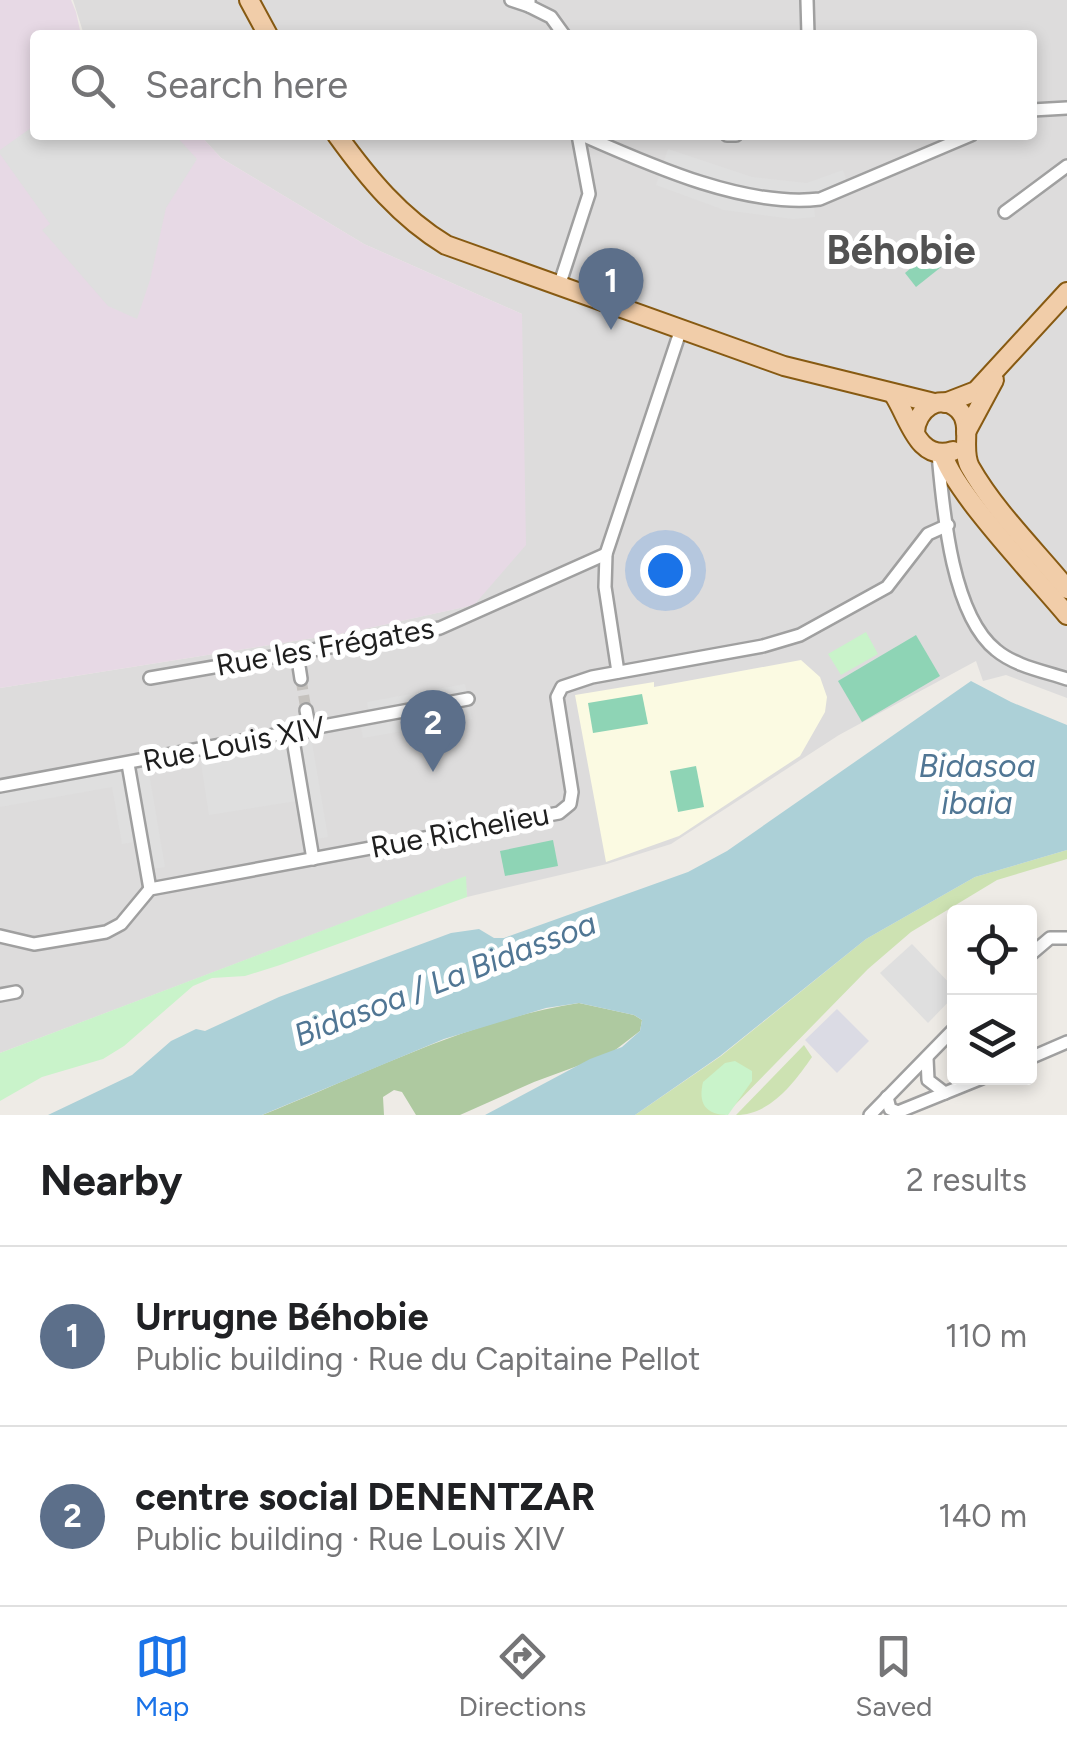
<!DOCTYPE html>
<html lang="en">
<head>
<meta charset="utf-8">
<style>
	body { margin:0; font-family:Figtree,sans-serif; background:#f6f6f6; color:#202124 }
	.controls { position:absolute; right:30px; bottom:30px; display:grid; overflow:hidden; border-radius:10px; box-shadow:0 5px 15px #0003 }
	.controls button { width:90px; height:90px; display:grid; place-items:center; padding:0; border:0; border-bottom:2px solid #e0e0e0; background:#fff; color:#202124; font:50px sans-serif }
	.you { position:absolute; left:665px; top:570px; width:35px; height:35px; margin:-25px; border:8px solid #fff; border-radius:50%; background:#1a73e8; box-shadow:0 0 0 15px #1a73e833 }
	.badge { display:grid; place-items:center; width:65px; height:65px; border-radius:50%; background:#1a73e8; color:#fff; font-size:32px; font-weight:700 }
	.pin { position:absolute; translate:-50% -82px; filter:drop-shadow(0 2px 5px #0008) }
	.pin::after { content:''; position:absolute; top:52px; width:35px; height:30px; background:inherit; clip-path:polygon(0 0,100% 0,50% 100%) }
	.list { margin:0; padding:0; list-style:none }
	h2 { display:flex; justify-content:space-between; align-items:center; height:130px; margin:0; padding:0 40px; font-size:42px }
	h2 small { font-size:32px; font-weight:400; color:#757577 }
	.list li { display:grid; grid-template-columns:65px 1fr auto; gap:30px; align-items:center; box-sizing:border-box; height:180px; padding:0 40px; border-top:2px solid #e0e0e0 }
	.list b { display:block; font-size:38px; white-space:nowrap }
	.list p { margin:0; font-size:32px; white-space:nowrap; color:#757577 }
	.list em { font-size:32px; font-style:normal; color:#757577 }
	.icon { flex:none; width:55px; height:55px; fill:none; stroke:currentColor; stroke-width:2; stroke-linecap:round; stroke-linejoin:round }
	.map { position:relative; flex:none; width:1067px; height:1115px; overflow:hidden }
	.search { position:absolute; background:#fff; box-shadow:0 5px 15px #0003; left:30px; right:30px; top:30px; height:110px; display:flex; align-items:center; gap:25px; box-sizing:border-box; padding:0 35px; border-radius:10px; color:#757577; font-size:38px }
	.sheet { height:490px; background:#fff }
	nav { display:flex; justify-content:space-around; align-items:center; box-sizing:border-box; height:140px; border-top:2px solid #e0e0e0; background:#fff; font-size:28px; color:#757577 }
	nav a { display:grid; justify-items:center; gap:5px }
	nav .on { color:#1a73e8 }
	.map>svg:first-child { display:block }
	.residential { fill:#dddcdc }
	.industrial { fill:#e7d9e5 }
	.education { fill:#fbfae2 }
	.grass { fill:#cde2b2 }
	.forest { fill:#aec9a0 }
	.park { fill:#c9f3ca }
	.pitch { fill:#8ed4b5 }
	.parking { fill:#dfdfdf }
	.plaza { fill:#dbdbe4 }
	.water { fill:#acd0d7 }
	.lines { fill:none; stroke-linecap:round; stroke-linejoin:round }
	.street-tunnel { stroke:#c5c2be; stroke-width:11; stroke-dasharray:11 5.5; stroke-linecap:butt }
	.street-casing { stroke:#a0a0a0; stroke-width:16 }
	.primary-casing { stroke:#875a12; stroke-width:22 }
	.street { stroke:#fff; stroke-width:11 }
	.primary { stroke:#f1cda9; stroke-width:18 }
	.labels { text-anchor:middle; stroke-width:10; stroke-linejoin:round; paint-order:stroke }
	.street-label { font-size:30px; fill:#1f1f1f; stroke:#fff }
	.water-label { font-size:32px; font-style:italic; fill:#507694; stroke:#fff }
	.district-label { font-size:40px; font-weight:bold; fill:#525252; stroke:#fff }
</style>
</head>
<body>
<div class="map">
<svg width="1067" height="1115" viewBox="0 0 1067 1115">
	<rect width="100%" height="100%" fill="#eeebe6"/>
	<path class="residential" d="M73 0H1067V698L1006 675 983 681 976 661 839 735 671 844 607 864 467 897 465 877 0 1053V688L351 632 473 605 522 314 364 244 221 158 200 135H1032V35H84Z"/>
	<path class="industrial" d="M0 0H71L76 12 81 35H35V135H200L221 158 364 244 522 314 526 545 474 605 351 632 0 688Z"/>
	<path class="education" d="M801 660 820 677 827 697 825 712 800 756 679 836 606 862 575 695 654 682V687Z"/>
	<g class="grass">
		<path d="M1067 850V859L997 880 911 932 868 969 725 1115H635L721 1056 866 939 975 877Z"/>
		<path d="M804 1045 812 1057C794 1083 770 1115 736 1115Z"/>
	</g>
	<path class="forest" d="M579 1003 634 1015 642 1020 640 1031 610 1054 534 1082 460 1115H416L402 1092 394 1090 383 1097 384 1115H262C365 1074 468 1020 579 1003Z"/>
	<g class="park">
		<path d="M866 632 878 654 841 675 828 654Z"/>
		<path d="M466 876 467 897 280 965 245 976 212 978 193 986 124 1046 103 1059 42 1077 0 1101V1053Z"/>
		<path d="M735 1061 752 1071V1081L728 1115C705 1115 698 1103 703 1082L725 1063Z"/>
	</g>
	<g class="pitch">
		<path d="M948 237 960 252 916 287 905 273Z"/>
		<path d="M916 635 940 676 862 722 838 681Z"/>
		<path d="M642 694 648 724 593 733 588 703Z"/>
		<path d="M696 766 704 807 678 812 670 771Z"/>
		<path d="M553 840 558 866 505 876 500 851Z"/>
	</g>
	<g class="parking">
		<path d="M35 125V135H175L197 159 166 208 150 280 137 319 108 306 42 230 50 224 0 154V150Z"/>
		<path d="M668 149 752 177 807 183 843 170 847 182 813 195 815 217 793 219 724 210 656 185Z"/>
		<path d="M465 684 472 719 363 738 360 721 370 719 367 702Z"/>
		<path d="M310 731 328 837 310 840 303 800 209 815 199 750Z"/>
		<path d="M147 761 165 867 152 869 147 840 122 844 112 787 0 807V786Z"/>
		<path d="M912 944 954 988V996L928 1023 880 973Z"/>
	</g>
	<path class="plaza" d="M837 1009 869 1041 837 1073 805 1040Z"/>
	<path class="water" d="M971 681 1011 702 1067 725V850L975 877 866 939 720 1056 635 1115H485L590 1059 622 1047 640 1031 642 1020 634 1015 579 1003 546 1008 444 1039 262 1115H48L132 1075 171 1041 196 1029 205 1031 279 997 451 933 479 929 494 938H504L688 872 727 851Z"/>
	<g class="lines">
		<path class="street-tunnel" d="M301 679 306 710"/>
		<g class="street-casing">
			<g id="street">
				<path d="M511 0 529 6"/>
				<path d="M529 0V6L551 17 564 35"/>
				<path d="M807 0 808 35"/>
				<path d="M1032 110 1067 108"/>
				<path d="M582 135C650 165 745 208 820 199L971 135"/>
				<path d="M727 135H736"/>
				<path d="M1005 212 1067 166"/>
				<path d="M559 286 589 194 578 135"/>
				<path d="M938 454C943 508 951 614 996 650 1015 666 1043 671 1067 679"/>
				<path d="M297 653 301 679"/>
				<path d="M618 672 605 587 606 554 681 329"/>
				<path d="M150 678 440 628 606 554"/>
				<path d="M306 710 310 731"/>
				<path d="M292 734 313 859"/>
				<path d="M128 764 150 889"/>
				<path d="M0 786 468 699"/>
				<path d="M0 936 34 944 106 932 121 924 150 889 559 813 570 804 572 792 557 697 562 687 592 677 763 646 800 635 887 587 928 534 948 525"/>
				<path d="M1030 955 1050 938H1067"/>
				<path d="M0 995 16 992"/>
				<path d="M927 1058 928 1080 945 1093"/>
				<path d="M1030 1058 1067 1042"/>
				<path d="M887 1097 890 1109 898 1112 982 1078"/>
				<path d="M870 1115 954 1029"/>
			</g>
		</g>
		<g class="primary-casing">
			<g id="primary">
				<path d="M249 0 268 35"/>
				<path d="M337 135C368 178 400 217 446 245L784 366 934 403"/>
				<path d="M894 395C909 418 918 463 953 451"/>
				<path d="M945 403 976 391 1067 292"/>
				<path d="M915 432C916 410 939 392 958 409 974 424 960 449 970 467 995 511 1035 550 1067 589"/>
				<path d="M966 432 994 380"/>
				<path d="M943 454C953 491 1039 581 1067 615"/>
			</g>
		</g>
		<use href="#street" class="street"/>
		<use href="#primary" class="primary"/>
	</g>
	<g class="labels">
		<g class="street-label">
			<text transform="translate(325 647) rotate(-10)" y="10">Rue les Frégates</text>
			<text transform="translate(234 744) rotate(-11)" y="10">Rue Louis XIV</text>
			<text transform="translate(460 831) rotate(-11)" y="10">Rue Richelieu</text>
		</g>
		<g class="water-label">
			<text x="977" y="777">Bidasoa<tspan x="977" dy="37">ibaia</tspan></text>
			<text transform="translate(445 979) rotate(-21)" y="11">Bidasoa / La Bidassoa</text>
		</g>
		<g class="district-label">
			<text x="901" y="264">Béhobie</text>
		</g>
	</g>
</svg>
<div class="controls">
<button><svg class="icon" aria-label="locate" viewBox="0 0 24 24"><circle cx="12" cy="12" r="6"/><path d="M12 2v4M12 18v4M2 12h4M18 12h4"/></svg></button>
<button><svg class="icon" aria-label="layers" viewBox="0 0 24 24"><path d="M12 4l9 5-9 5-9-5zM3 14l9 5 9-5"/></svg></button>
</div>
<div class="you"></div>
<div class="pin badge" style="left:611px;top:330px;background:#5c6f8a">1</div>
<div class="pin badge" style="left:433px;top:772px;background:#5c6f8a">2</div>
<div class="search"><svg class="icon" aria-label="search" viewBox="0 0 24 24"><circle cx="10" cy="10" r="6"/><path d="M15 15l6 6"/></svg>Search here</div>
</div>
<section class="sheet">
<h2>Nearby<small>2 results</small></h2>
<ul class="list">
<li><span class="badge" style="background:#5c6f8a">1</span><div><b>Urrugne Béhobie</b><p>Public building · Rue du Capitaine Pellot</p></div><em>110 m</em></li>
<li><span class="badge" style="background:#5c6f8a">2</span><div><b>centre social DENENTZAR</b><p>Public building · Rue Louis XIV</p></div><em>140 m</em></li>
</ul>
</section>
<nav>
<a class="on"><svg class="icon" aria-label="map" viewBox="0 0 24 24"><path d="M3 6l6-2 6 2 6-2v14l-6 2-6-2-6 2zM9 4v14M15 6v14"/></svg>Map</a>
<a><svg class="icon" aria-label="directions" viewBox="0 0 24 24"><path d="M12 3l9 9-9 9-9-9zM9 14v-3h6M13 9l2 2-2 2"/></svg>Directions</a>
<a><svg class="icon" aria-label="saved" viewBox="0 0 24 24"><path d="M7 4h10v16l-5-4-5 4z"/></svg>Saved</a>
</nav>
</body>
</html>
